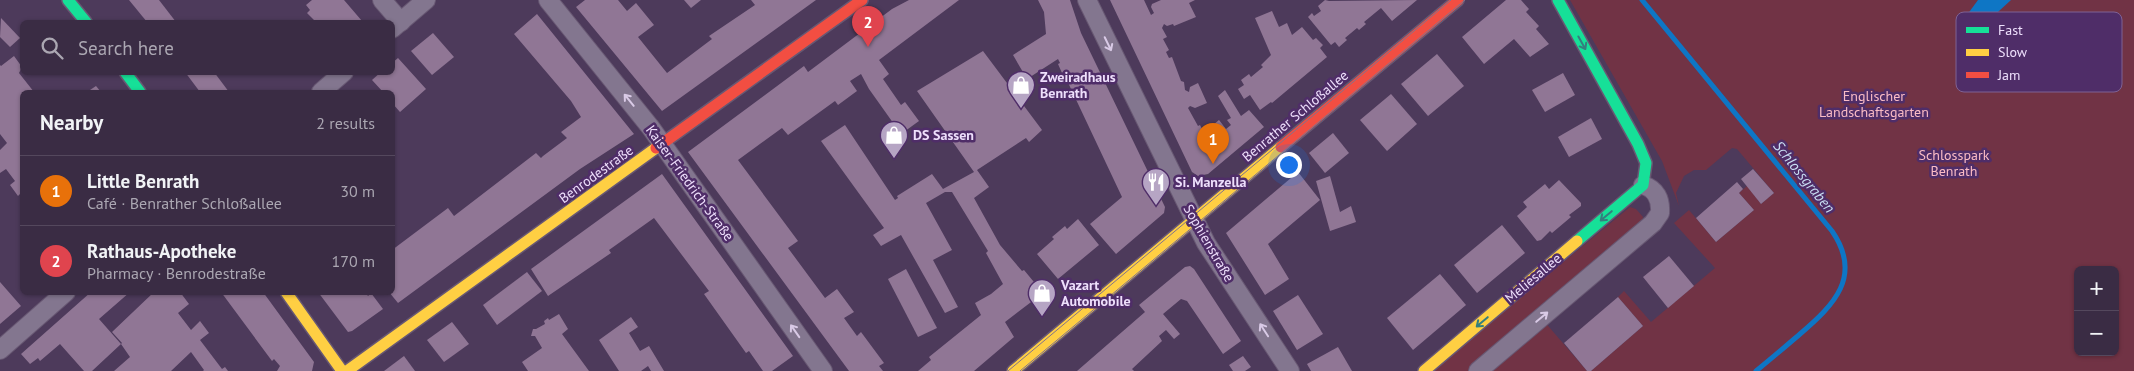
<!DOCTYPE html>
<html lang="en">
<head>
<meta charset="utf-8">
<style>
	body { margin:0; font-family:"PT Sans",sans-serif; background:#41344b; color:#f1f3f6 }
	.controls { position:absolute; right:15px; bottom:15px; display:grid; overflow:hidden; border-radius:8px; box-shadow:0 1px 4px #0004 }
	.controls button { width:45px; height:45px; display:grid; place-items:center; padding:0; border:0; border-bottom:1px solid #54485d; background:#3a2c44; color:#f1f3f6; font:25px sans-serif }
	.you { position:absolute; left:1288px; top:164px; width:18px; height:18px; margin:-12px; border:4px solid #fff; border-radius:50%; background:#1a73e8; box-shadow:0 0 0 8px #1a73e833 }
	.badge { display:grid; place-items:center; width:32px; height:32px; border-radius:50%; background:#e797bd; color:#fff; font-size:16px; font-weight:700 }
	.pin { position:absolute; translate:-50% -41px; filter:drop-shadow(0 1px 2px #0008) }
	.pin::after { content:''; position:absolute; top:26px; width:18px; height:15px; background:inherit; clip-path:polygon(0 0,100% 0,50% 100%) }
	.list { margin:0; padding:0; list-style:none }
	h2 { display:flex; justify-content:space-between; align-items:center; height:65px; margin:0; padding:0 20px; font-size:21px }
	h2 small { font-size:16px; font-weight:400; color:#aba7b2 }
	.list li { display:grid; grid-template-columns:32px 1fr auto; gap:15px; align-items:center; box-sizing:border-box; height:70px; padding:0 20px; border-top:1px solid #54485d }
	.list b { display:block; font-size:19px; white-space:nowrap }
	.list p { margin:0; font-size:16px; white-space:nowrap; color:#aba7b2 }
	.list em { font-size:16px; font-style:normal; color:#aba7b2 }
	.icon { flex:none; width:28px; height:28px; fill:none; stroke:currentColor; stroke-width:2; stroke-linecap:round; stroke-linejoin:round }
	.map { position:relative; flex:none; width:2134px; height:371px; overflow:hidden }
	.search { position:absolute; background:#3a2c44; box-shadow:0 1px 4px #0004; left:20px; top:20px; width:375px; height:55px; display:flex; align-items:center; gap:12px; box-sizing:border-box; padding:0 18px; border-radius:8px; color:#aba7b2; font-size:19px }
	.panel { position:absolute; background:#3a2c44; box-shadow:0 1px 4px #0004; left:20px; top:90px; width:375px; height:205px; border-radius:8px }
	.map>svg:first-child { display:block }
	.green { fill:#713345; fill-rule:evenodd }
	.water { fill:#0e76c5 }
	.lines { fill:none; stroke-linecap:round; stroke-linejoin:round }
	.stream { stroke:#0e76c5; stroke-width:5 }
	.building { fill:#907695 }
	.street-casing { stroke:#685873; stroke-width:20 }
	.fast-casing { stroke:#685873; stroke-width:14 }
	.slow-casing { stroke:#685873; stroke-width:14 }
	.jam-casing { stroke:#685873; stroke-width:14 }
	.street { stroke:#83768f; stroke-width:18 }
	.fast { stroke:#16e098; stroke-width:11 }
	.slow { stroke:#ffcf43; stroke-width:11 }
	.jam { stroke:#f24e42; stroke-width:11 }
	.tram { stroke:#81738c; stroke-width:1 }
	.oneway { stroke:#357e7e }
	.oneway2 { stroke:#d9cae6 }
	.labels { text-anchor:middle; stroke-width:5; stroke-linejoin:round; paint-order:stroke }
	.poi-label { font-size:14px; font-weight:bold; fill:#eedffc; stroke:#4f2d68; text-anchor:start }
	.park-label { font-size:14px; fill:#fbbcc5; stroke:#4f2d68 }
	.street-label { font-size:14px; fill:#eedffc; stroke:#4f2d68 }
	.water-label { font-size:15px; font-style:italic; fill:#c8ddf2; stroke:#4f2d68 }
	.key { fill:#4f2d68; stroke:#7f6294; stroke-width:1 }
	.key-label { font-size:14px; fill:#eedffc }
</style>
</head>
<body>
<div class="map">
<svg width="2134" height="371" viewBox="0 0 2134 371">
	<rect width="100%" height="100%" fill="#4d3a5b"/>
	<g class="green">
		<path d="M1570 0H2134V371H1591L1643 326 1618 297 1624 291 1651 322 1715 268 1674 223 1689 210 1716 242 1754 210 1739 193 1747 186 1761 204 1774 193 1737 149 1732 148 1706 170H1694L1684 176 1676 193 1679 206 1662 161ZM2078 270H2115V352H2078Z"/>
		<path d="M1630 207 1636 209 1643 217 1641 226 1469 371H1431Z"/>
		<path d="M1543 320 1587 371H1483Z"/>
	</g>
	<path class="water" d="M1978 0H2011L1987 22 1975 26 1969 21 1967 15Z"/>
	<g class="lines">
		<path class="stream" d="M1642 0 1832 231C1863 276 1834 305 1800 334 1786 346 1771 359 1756 371"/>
	</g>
	<g class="building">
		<path d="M129 0H159L176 22H147Z"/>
		<path d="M312 0H344L362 21 360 22H316L307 13 310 10 306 5Z"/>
		<path d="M585 0H618L627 11 636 3 654 25 638 37 667 73 712 39 709 36 755 5 751 0H816L662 111 576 7Z"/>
		<path d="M684 0H701L691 8Z"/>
		<path d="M909 0H959L879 60 889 74 883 79 901 105 905 102 919 121 901 134 869 89 861 74 850 81 857 91 838 105 835 101 788 135 782 128 738 160 798 241 788 248 825 298 837 289 854 312 844 318 857 336 861 332 884 363 879 366 883 371H849L688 152 804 66 808 72 892 9Z"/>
		<path d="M1038 0H1070L1081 33 1165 207 1164 213 1116 254 1090 224 1122 197 1063 72 1062 73 1058 64 1060 63 1058 59 1027 79 1013 55 1046 34 1044 12Z"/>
		<path d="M1110 0H1144L1151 15 1154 13 1151 7 1152 4 1161 0H1195L1189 3 1196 17 1174 26 1173 24 1167 26 1164 24 1162 28 1167 37 1163 39 1169 50 1166 52 1169 58 1172 57 1181 81 1184 82 1185 90 1189 92 1190 87 1198 83 1207 103 1195 108 1190 106 1188 108 1198 126 1200 125 1203 131 1206 132 1204 135 1207 140 1204 141 1206 145 1209 143 1213 151 1223 143 1213 125 1219 120 1226 129 1231 125 1227 120 1231 118 1218 96 1225 90 1241 116 1249 110 1264 127 1208 174 1198 176 1192 172Z"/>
		<path d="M1325 0 1329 1 1417 0 1392 21 1381 8 1364 22 1366 24 1359 30 1357 28 1345 38 1347 40 1339 47 1335 42 1331 45 1308 17 1312 13 1314 16 1321 11 1318 6Z"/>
		<path d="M1506 0H1521L1529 9 1526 12 1539 26 1536 29 1549 44 1530 57 1514 39 1484 64 1462 37Z"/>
		<path d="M1272 11 1279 27 1287 23 1292 35 1302 27 1313 40 1316 38 1323 45 1320 48 1327 57 1272 103 1271 102 1260 110 1250 95 1244 99 1238 89 1244 85 1241 80 1249 74 1251 77 1263 67 1261 65 1271 55 1255 18Z"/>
		<path d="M537 14 634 134 580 169 398 303 389 292H392V250L448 208 454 216 536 153 541 158 543 156 567 138 561 132 581 117 571 101 514 34Z"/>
		<path d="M1 18 20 38 10 47 0 37Z"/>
		<path d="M433 33 454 57 432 75 411 51Z"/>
		<path d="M983 51 1042 130 1029 142 1026 138 977 170 989 187 974 198 1000 245 1022 271 1024 270 1043 293 1005 322 1014 337 974 371H918L931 360 929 357 981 315 975 303 991 294 1003 284 986 253 988 251 952 192H945L926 203 952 250 933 260 958 307 945 313 901 235 881 246 873 235 884 228 821 141 845 125 895 200 898 198 897 196 932 174 943 189 974 172 917 91Z"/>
		<path d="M1437 54 1464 86 1428 116 1401 84Z"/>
		<path d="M14 56 22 67 19 73 34 92H22V192L18 196 10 185 15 181 6 169 0 173V150L7 143 0 134V65L1 66Z"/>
		<path d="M398 58 426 89 400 112 392 103V92H383L372 80 381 72H392V63Z"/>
		<path d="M185 72H214L229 92H200Z"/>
		<path d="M1563 73 1575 95 1545 112 1532 90Z"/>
		<path d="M96 86 101 92H87Z"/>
		<path d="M1391 94 1417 124 1387 151 1360 120Z"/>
		<path d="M1591 118 1602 139 1569 157 1558 137Z"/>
		<path d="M1333 133 1349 153 1325 173 1309 153Z"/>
		<path d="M1753 169 1774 193 1761 204 1741 179Z"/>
		<path d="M1298 172 1320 200 1268 244 1289 279 1265 295 1226 233Z"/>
		<path d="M662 174 793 356 772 371H763L749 351 746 353 704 294 709 291 654 218 609 250 611 253 548 296 531 269Z"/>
		<path d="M1330 176 1340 212 1351 206 1356 222 1330 231 1316 181Z"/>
		<path d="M1559 180 1581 203V206L1569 215 1571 217 1552 233 1550 231 1541 240 1537 241 1517 216 1527 207 1523 202 1545 184 1549 189Z"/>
		<path d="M1737 182 1743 189 1739 193 1754 210 1716 242 1696 218Z"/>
		<path d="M1078 219 1099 245 1058 279 1037 254 1054 239 1052 237 1065 226 1067 229Z"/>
		<path d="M1502 225 1525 253 1477 293 1454 265Z"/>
		<path d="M1669 256 1694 286 1668 308 1643 277Z"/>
		<path d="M1190 266 1194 269 1241 341 1223 354 1187 301 1181 299 1163 314 1180 334 1174 339 1166 330 1159 336 1162 341 1132 369 1134 371H1077L1145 312 1139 305 1185 267Z"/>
		<path d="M906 269 937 328 918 337 888 279Z"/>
		<path d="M527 272 542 291 497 325 483 305Z"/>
		<path d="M1440 274 1466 305 1413 350 1387 318Z"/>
		<path d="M0 282 21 306 0 324Z"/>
		<path d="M91 292H130L99 319 121 344 122 343 112 332 154 292H180L189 304 178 313 191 330 200 321 209 333 200 340 222 369 225 367 228 371H203L204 370 191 352 171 371H114L130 357 121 344 92 371H84L60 344 40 361 38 358 30 364 21 354Z"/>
		<path d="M221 292H263L314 362 312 371H277L280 366 274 359 272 361Z"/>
		<path d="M318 292H365L368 296 371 293 383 309 352 331 348 332Z"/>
		<path d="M1298 295 1323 334 1297 350 1273 311Z"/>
		<path d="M1618 297 1643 326 1591 371H1587L1564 343Z"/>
		<path d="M559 314 568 329 562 334 589 371H528L522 362 542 348 535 336H531L533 329H536L545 324 544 321 548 318 549 320Z"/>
		<path d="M631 317 638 327 629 333 640 351 649 346 664 371H651L648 366 641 371H619L599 340Z"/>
		<path d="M452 322 469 344 444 362 427 340Z"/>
		<path d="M1338 347 1352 371H1311L1307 364Z"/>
		<path d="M404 356 415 371H384Z"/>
		<path d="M1243 356 1251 367 1245 371H1233L1229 365Z"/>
	</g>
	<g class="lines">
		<g class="street-casing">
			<g id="street">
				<path d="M382 0 401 22"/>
				<path d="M548 0 651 128 823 371"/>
				<path d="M1087 0 1206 243 1290 371"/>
				<path d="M392 29 426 0"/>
				<path d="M321 92 344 72"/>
				<path d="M0 350 66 292"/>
				<path d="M1478 371 1653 223 1660 213C1661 199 1656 189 1643 185"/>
			</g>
		</g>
		<g class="fast-casing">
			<g id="fast">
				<path d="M68 0 86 22"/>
				<path d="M1558 0 1638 144 1646 163 1643 185 1577 241"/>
				<path d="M125 72 140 92"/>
			</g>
		</g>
		<g class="slow-casing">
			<g id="slow">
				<path d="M286 292 342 371"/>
				<path d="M347 371 656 148"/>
				<path d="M1013 371 1281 147"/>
				<path d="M1424 371 1577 241"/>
			</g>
		</g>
		<g class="jam-casing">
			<g id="jam">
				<path d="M1281 147 1458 0"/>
				<path d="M656 148 862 0"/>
			</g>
		</g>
		<use href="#street" class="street"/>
		<use href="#fast" class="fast"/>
		<use href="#slow" class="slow"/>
		<use href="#jam" class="jam"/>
		<g class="tram">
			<path d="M1008 371 1451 0"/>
			<path d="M1020 371 1465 0"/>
		</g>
	</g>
	<defs><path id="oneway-shaft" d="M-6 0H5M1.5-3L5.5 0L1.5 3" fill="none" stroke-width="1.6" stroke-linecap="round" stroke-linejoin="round" transform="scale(1.25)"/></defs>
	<g class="oneway">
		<use href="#oneway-shaft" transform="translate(1582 43) rotate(61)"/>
		<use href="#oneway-shaft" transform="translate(1606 216) rotate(140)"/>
		<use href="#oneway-shaft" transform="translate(1482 322) rotate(140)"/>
	</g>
	<g class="oneway2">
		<use href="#oneway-shaft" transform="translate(1108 44) rotate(64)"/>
		<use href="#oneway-shaft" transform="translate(629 100) rotate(-129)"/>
		<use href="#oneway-shaft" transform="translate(1542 317) rotate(-40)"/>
		<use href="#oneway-shaft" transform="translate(1264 330) rotate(-123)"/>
		<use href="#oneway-shaft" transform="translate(795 331) rotate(-125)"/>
	</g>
	<defs>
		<g id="shop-pin" transform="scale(1.4375)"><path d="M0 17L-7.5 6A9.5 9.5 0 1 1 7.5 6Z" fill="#b6a5c4" stroke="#4f2d68"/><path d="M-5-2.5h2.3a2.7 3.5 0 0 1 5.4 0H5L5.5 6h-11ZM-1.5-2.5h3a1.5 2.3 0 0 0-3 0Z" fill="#fff"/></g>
		<g id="restaurant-pin" transform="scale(1.4375)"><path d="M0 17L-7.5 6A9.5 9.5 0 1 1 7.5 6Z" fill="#b6a5c4" stroke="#4f2d68"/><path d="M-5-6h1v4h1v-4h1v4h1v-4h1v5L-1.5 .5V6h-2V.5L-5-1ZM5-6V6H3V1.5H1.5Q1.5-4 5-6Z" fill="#fff"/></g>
	</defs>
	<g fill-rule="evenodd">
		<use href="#shop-pin" x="1021" y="85"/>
		<use href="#shop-pin" x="894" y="135"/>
		<use href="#restaurant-pin" x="1156" y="182"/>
		<use href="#shop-pin" x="1042" y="293"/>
	</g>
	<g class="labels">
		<g class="poi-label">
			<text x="1040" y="82">Zweiradhaus<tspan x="1040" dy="16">Benrath</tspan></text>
			<text x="913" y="140">DS Sassen</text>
			<text x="1175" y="187">Si. Manzella</text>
			<text x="1061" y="290">Vazart<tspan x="1061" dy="16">Automobile</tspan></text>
		</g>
		<g class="park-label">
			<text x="1874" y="101">Englischer<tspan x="1874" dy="16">Landschaftsgarten</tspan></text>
			<text x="1954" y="160">Schlosspark<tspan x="1954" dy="16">Benrath</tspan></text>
		</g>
		<g class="street-label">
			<text transform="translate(1295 116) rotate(-40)" y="5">Benrather Schloßallee</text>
			<text transform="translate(596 174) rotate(-36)" y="5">Benrodestraße</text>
			<text transform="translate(690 183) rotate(54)" y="5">Kaiser-Friedrich-Straße</text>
			<text transform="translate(1209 243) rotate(60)" y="5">Sophienstraße</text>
			<text transform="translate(1533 278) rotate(-40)" y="5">Meliesallee</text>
		</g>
		<g class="water-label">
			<text transform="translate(1804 177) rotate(51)" y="5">Schlossgraben</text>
		</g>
	</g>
	<rect x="1956" y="12" width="166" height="80" rx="8" class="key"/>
	<rect x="1966" y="27" width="23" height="6" fill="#16e098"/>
	<rect x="1966" y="49" width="23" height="7" fill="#ffcf43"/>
	<rect x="1966" y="72" width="23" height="6" fill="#f24e42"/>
	<g class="key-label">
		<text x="1998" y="35">Fast</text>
		<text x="1998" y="57">Slow</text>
		<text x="1998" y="80">Jam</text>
	</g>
</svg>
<div class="controls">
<button>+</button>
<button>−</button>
</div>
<div class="you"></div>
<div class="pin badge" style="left:1213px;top:164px;background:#e8710a">1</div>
<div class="pin badge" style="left:868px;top:47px;background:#e0444e">2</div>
<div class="search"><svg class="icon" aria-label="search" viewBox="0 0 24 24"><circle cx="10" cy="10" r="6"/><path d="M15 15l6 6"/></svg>Search here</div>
<section class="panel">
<h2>Nearby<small>2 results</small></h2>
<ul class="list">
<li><span class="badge" style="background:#e8710a">1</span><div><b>Little Benrath</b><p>Café · Benrather Schloßallee</p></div><em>30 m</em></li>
<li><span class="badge" style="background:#e0444e">2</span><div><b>Rathaus-Apotheke</b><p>Pharmacy · Benrodestraße</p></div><em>170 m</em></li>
</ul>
</section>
</div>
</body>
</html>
